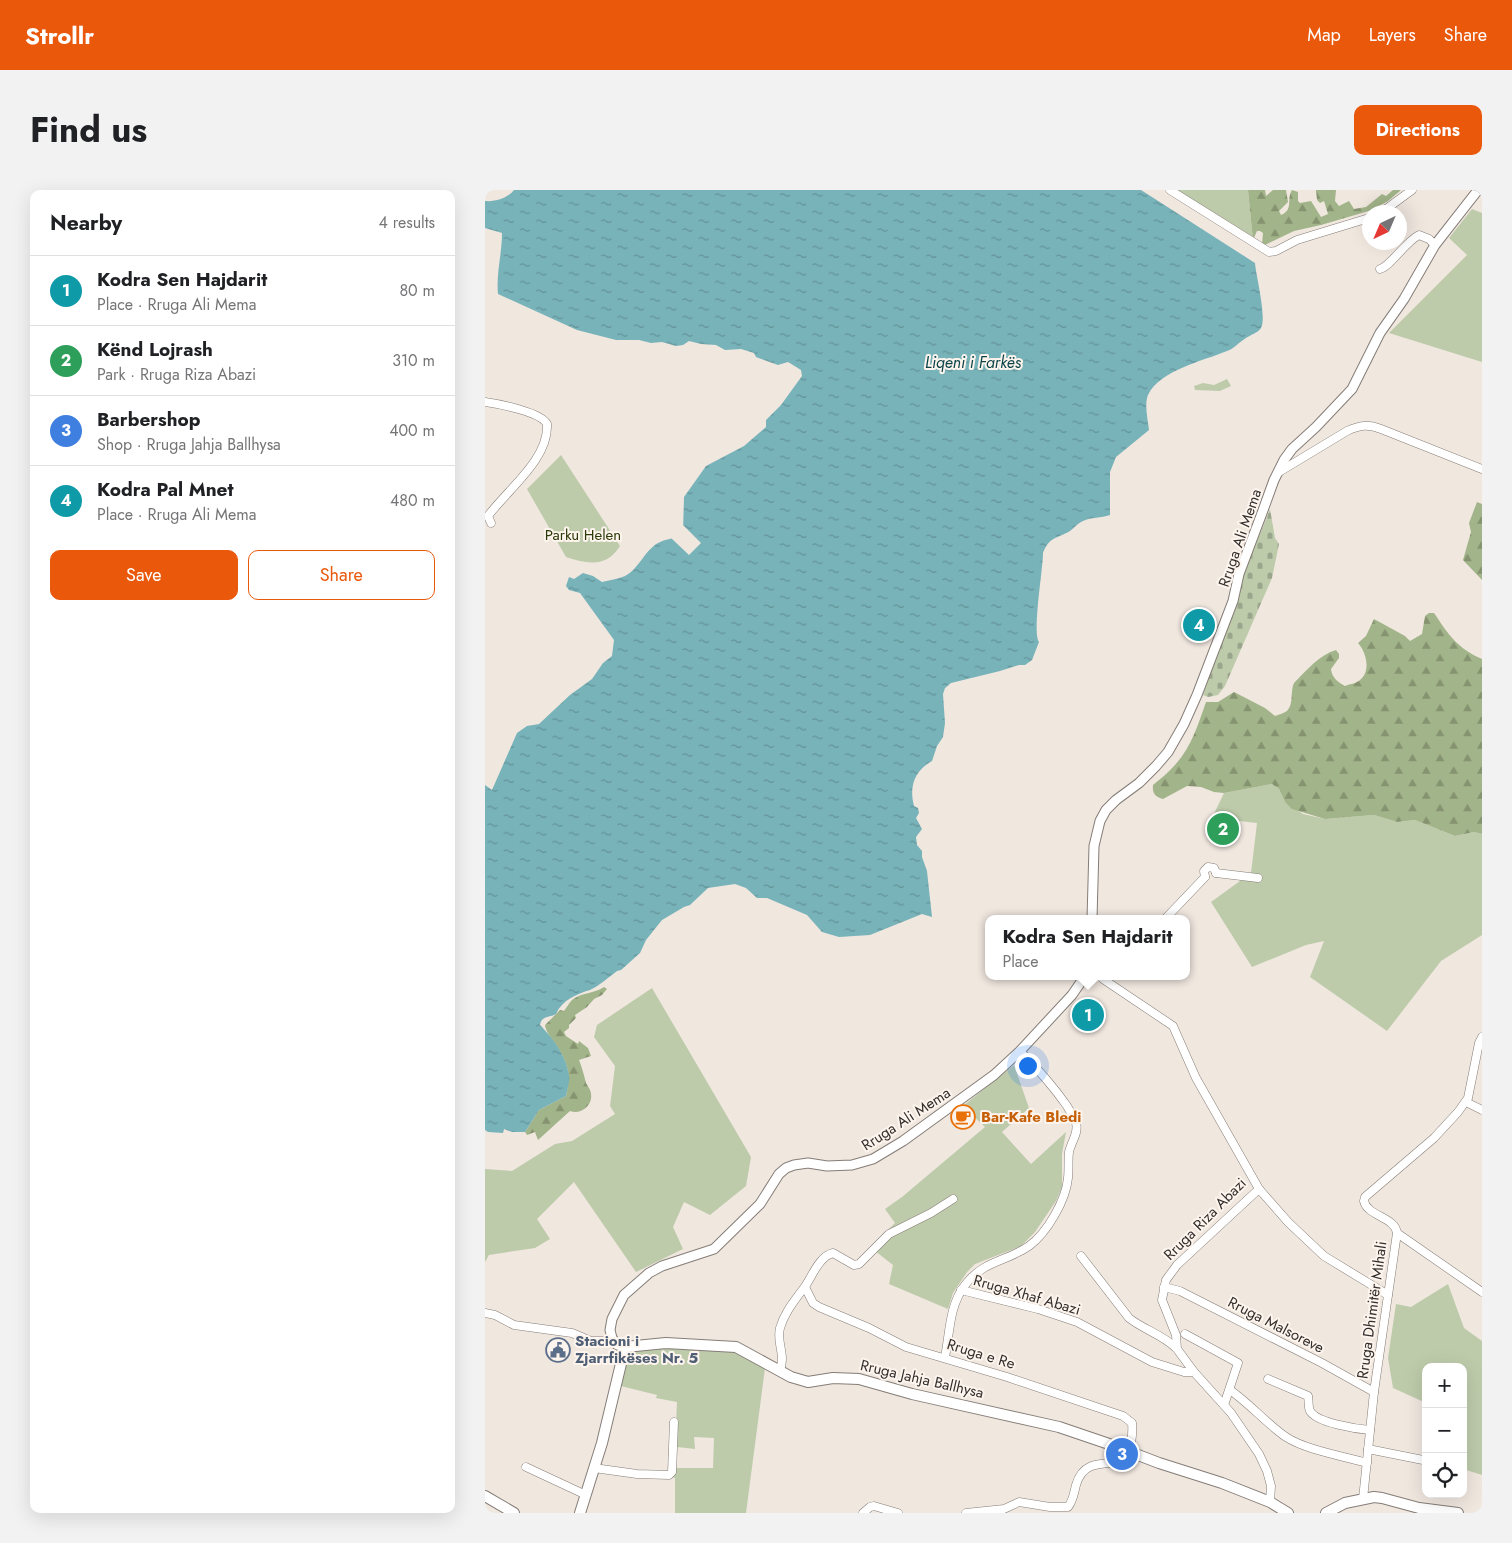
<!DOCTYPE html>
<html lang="en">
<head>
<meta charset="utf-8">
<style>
	body { margin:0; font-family:Jost,sans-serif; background:#f2f2f2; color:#202124 }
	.controls { position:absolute; right:15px; bottom:15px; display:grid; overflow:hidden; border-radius:10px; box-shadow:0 5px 20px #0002 }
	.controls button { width:45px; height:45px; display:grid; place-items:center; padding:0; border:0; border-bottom:1px solid #e0e0e0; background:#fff; color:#202124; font:25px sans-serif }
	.compass { position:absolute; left:877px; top:15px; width:45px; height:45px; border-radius:50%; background:#fff; box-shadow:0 5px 20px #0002; rotate:224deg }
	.you { position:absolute; left:542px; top:875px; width:18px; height:18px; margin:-12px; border:4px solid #fff; border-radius:50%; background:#1a73e8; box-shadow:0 0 0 8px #1a73e833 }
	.badge { display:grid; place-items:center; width:32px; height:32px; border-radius:50%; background:#ea580c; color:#fff; font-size:16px; font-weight:700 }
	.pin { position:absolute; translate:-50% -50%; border:2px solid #fff; box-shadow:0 1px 5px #0006 }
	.popup { position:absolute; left:500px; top:725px; width:205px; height:65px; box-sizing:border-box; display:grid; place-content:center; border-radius:10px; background:#fff; filter:drop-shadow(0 1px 4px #0005); font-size:16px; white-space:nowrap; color:#757577 }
	.popup b { font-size:19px; color:#202124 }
	.popup::after { content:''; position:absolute; left:50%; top:100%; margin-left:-10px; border:10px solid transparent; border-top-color:#fff }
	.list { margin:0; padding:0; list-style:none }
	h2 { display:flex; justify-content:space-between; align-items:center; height:65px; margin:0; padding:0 20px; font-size:21px }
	h2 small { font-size:16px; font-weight:400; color:#757577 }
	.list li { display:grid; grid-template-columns:32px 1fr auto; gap:15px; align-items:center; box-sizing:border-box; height:70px; padding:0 20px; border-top:1px solid #e0e0e0 }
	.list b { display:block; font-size:19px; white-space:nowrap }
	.list p { margin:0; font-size:16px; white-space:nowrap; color:#757577 }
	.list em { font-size:16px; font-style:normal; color:#757577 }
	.actions { display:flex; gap:10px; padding:15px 20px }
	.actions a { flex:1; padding:11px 0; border:1px solid #ea580c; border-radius:10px; text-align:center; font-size:18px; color:#ea580c }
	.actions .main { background:#ea580c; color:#fff }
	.icon { flex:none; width:28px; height:28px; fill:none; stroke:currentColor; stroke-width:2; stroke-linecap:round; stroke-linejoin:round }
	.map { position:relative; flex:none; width:997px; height:1323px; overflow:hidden; border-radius:10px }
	header { display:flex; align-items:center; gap:30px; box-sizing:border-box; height:70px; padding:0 25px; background:#ea580c; color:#fff }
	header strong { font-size:24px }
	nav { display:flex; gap:28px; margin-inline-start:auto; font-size:18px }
	.intro { display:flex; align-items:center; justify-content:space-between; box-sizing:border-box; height:120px; padding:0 30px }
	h1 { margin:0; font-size:35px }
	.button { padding:12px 22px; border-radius:10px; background:#ea580c; color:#fff; font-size:18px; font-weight:700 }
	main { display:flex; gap:30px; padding:0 30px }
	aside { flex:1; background:#fff; border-radius:10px; box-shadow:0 5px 20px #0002 }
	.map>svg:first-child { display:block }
	.green { fill:#bdcbab }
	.forest { fill:url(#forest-firs) }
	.cemetery { fill:url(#cemetery-stones) }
	.water { fill:url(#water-ripples) }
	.pier { fill:#f0e7df }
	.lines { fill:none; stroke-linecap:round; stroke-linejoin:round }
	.minor-casing { stroke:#857d77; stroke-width:9 }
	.tertiary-casing { stroke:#857d77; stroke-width:11 }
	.secondary-casing { stroke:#857d77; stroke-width:12 }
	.minor { stroke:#fff; stroke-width:8 }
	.tertiary { stroke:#fff; stroke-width:9 }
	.secondary { stroke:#fff; stroke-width:10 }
	.labels { text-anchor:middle; stroke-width:4; stroke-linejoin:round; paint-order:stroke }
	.park-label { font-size:15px; fill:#2a3a09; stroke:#fdf4ed }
	.street-label { font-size:15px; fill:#322e2c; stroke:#fdf4ed }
	.food-label { font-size:15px; font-weight:bold; fill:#c56008; stroke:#fdf4ed; text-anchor:start }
	.service-label { font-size:15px; font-weight:bold; fill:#4e5e75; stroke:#fdf4ed; text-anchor:start }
	.water-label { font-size:16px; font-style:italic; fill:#0c444a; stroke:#fdf4ed }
</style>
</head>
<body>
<header>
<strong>Strollr</strong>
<nav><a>Map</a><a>Layers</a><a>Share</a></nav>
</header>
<div class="intro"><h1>Find us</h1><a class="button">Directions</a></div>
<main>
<aside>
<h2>Nearby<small>4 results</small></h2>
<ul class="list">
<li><span class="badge" style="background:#0f9aa8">1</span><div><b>Kodra Sen Hajdarit</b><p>Place · Rruga Ali Mema</p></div><em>80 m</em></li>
<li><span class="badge" style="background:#2e9e5b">2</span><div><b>Kënd Lojrash</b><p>Park · Rruga Riza Abazi</p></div><em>310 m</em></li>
<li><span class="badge" style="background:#3f7fe0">3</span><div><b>Barbershop</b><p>Shop · Rruga Jahja Ballhysa</p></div><em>400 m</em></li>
<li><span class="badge" style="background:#0f9aa8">4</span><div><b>Kodra Pal Mnet</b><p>Place · Rruga Ali Mema</p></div><em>480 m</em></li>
</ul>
<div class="actions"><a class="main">Save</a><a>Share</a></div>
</aside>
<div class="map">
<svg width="997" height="1323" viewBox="0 0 997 1323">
	<defs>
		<pattern id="forest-firs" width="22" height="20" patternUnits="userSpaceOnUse" patternTransform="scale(1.25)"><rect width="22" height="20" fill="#a2b489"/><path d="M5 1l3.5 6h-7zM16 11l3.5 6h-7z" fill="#859370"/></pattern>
		<pattern id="cemetery-stones" width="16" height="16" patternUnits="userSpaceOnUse" patternTransform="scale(1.25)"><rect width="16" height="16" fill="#bdcbab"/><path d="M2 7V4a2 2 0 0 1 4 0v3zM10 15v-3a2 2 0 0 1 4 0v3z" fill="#9aa58b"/></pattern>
		<pattern id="water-ripples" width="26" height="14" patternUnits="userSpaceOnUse" patternTransform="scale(1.25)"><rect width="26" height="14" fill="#78b3ba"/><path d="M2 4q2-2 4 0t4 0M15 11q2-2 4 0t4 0" fill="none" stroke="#639297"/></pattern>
	</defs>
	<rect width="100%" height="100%" fill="#f0e7df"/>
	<g class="green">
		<path d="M689 0H763L768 50Z"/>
		<path d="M987 19 997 23V172L904 143 982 65 964 48Z"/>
		<path d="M742 189 746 196 735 201 710 200 709 196 718 193 729 195Z"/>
		<path d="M76 265 135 356C121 378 103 374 81 367L42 299Z"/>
		<path d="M787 594 794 599 800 612 818 624 840 629 889 625 912 632 930 630 970 646 989 642 997 644V745L956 771 902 841 825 787 839 751 821 755 767 777 726 712 766 683 772 633 727 628 739 603Z"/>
		<path d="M732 629 750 634 741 644 727 646Z"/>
		<path d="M167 798 266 967 261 996 225 1025 199 1012 188 1037 198 1059 151 1082 89 992 52 1029 65 1049 50 1058 4 1065 0 1072V979L27 981 70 954 87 951 130 924 125 916 130 876 109 847 112 835Z"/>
		<path d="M529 875 544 918 517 942 546 974 581 942 577 964V997L571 1011 550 1042 536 1056 490 1074 482 1082 468 1103 463 1119 404 1094 408 1075 385 1057 410 1033 400 1019 417 1007 500 937 478 916Z"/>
		<path d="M963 1094 979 1138 997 1151V1285L978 1279V1177H941V1213L908 1198 903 1168 911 1114 926 1117Z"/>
		<path d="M178 1158 252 1162 280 1178 261 1323H190V1288L188 1287 189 1278H228L229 1248 209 1247 210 1259 192 1257 190 1255 192 1212 171 1208 172 1205 136 1196 144 1163 146 1161Z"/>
	</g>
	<g class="forest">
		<path d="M763 0H780L781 6 788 0H801L803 12 794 21 796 25C809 20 801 9 807 0L813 2V11L815 13 826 11 836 27 843 24 839 11 835 13 832 10 831 0H851L850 11 854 16 864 11 869 19 881 17 897 4 901 6 908 0H916L903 11 887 20 836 35 809 41 780 55 777 54 778 43 775 41H772L768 50Z"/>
		<path d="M992 312 997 314V390L978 370 986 342 984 333Z"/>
		<path d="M944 423H949C963 444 973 459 997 469V644L989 642 970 646 930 630 912 632 889 625 840 629 807 619 800 612 794 599 787 594 739 603 729 602 716 597 702 596 678 609C670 607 667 603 668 595 675 589 683 583 689 576 706 558 713 535 721 512H733L749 502 780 518 790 526C793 525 799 523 802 521 809 514 805 501 809 493 822 480 834 465 851 460L854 464V468L846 479C847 488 853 492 860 496 864 494 869 494 872 492 887 484 882 463 873 453L881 446 889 429 920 446 925 451 937 444 940 426Z"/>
		<path d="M119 797 122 799 117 805 109 809 102 817 90 825 91 828 84 835V838L79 842 81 846 93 854 94 851 103 858 106 866 94 870C97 878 99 885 101 893 103 897 106 900 106 904 108 915 96 925 85 921L53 950 50 942 42 945 40 942 54 920 81 906C86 882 83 872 69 852 65 846 61 842 60 835L75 820 79 821C82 817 84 813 87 810 97 802 109 804 119 797Z"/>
	</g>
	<path class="cemetery" d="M785 319 790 348 794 354 787 388 740 496 733 505 723 507 718 505 759 384Z"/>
	<path class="water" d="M29 0H656L770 73C771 86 782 127 776 138 773 143 765 145 761 148 754 152 749 159 742 161 718 171 675 180 663 205 659 215 663 230 664 240L631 267 625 282V325C616 328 606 327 598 331 593 333 589 338 585 341 571 349 564 347 558 363 558 379 547 443 554 452L547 470 540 475H534L515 481 466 493 460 498 458 504 460 533 458 547 452 556 447 571C429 581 424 597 429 616L433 618 434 623 431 628 437 639 431 647 432 655 437 661V667L442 681 447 727 437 724 385 745 354 747 337 742 322 725 282 708H272L261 698 250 694 223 698 205 715 199 717 177 730 161 750 155 763 136 780 132 781C124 787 114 796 105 800 92 804 77 810 71 824 64 828 57 825 55 835 68 848 82 867 84 886 85 892 82 900 81 906L54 920 40 942H27L19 939 18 943 3 942 0 940V595L7 600 32 543 42 536 54 534 85 505 107 489 118 473 127 466 129 450 95 403 84 400 81 396 84 387 89 389 98 383 108 386 117 392C124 390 133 389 140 386 154 379 159 361 173 353 182 348 189 350 198 342L199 307 221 276 259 256 281 237V230L296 215 317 186 316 180 303 172 293 175 271 167 269 163 256 159 240 160 231 155 216 154 204 151 198 155 191 156 177 152 166 153 154 150H131L92 140 13 104C11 83 17 64 17 43L0 38V11C11 12 23 8 29 0Z"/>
	<path class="pier" d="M196 333 216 353 204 365 185 347 190 346 195 341Z"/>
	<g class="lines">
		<g class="minor-casing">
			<g id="minor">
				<path d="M685 0 784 62 791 61 812 50 884 28"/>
				<path d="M897 22 927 0"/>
				<path d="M895 79C906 76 920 52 934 45L944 49 950 55"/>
				<path d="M0 212C14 214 56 222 62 234 64 269 23 299 3 326L6 333"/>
				<path d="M794 282 862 241C875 235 883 234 896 239L997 279"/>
				<path d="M731 683 773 688"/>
				<path d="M720 687 719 681 723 677 729 678 731 683"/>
				<path d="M680 729 720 687"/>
				<path d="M618 789 688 836 711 888 774 999 803 1032 839 1066 903 1105"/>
				<path d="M981 912 997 920"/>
				<path d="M774 999 692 1075 681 1090 677 1110 691 1145 692 1159 709 1182 746 1223 774 1264 782 1281 786 1296 785 1312"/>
				<path d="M912 1043 997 1102"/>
				<path d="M596 1066 644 1128C659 1140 679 1145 692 1159"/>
				<path d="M320 1097 328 1113 334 1117 384 1138 421 1157 522 1187 638 1226 647 1233C648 1242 646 1265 639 1272 618 1274 598 1270 591 1295 589 1303 588 1311 583 1317H565L534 1312 519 1319 481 1323"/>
				<path d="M679 1097 695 1101 837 1173 889 1202"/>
				<path d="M476 1100 553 1119 592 1132 667 1172 699 1182H709"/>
				<path d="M0 1123 10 1125 29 1135 87 1143 106 1151H128"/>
				<path d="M700 1144 753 1173 739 1215"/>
				<path d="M460 1167C465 1142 464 1116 480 1095 499 1070 521 1072 544 1056 562 1043 581 1010 583 988 584 979 583 970 584 962 586 952 594 943 591 933 590 927 585 922 582 916 568 896 553 879 535 861"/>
				<path d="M295 1181C296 1177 297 1173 297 1169 297 1158 292 1150 295 1138 300 1121 311 1109 321 1095 328 1084 335 1066 348 1063L369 1075 374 1074 404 1044 446 1023 468 1009"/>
				<path d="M783 1189 823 1206C824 1211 823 1217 825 1221 832 1233 872 1239 885 1240"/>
				<path d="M745 1200C765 1214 781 1233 801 1247 821 1260 858 1266 882 1273"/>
				<path d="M883 1259 938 1270"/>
				<path d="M41 1277 101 1305"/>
				<path d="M109 1278 152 1284 184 1285 187 1282 189 1232"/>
				<path d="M878 1309 889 1202 912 1043C910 1027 882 1026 879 1011L880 1007 949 948 973 922 983 908 994 853 997 847"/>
				<path d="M378 1323 385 1317 389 1316 413 1323"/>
			</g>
		</g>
		<g class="tertiary-casing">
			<g id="tertiary">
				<path d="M607 729 609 656 615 631 621 620 631 610 654 593 671 576 683 562 699 534 712 505 748 411 754 384 777 323 789 290 799 270 807 259 831 237 867 199 895 143 919 109 950 55 993 0"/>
				<path d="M140 1157 132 1155 127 1148 125 1140 127 1129 139 1105 164 1083 177 1076 229 1059 275 1014 294 984 301 978 309 975 323 973 342 976 367 975 388 969 418 951 509 885 535 861 587 805 600 786"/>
			</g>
		</g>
		<g class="secondary-casing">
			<g id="secondary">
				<path d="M0 1306 29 1323"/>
				<path d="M95 1323 117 1253 140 1157 181 1153 251 1157 306 1187 323 1192 348 1188 374 1189 427 1204 574 1237 627 1255 674 1273 737 1293 785 1312 803 1323"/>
				<path d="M841 1323 860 1313 889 1307 897 1308 934 1318 973 1323"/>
			</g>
		</g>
		<use href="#minor" class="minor"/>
		<use href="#tertiary" class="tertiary"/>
		<use href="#secondary" class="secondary"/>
	</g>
	<defs>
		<g id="cafe-ring" transform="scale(1.25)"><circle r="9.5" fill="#fdf4ed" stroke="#e8710a" stroke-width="1.5"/><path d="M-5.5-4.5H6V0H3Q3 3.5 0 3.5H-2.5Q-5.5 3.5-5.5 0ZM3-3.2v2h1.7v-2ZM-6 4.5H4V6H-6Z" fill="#e8710a"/></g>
		<g id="civic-ring" transform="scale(1.25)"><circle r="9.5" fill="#fdf4ed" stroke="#5c6f8a" stroke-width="1.5"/><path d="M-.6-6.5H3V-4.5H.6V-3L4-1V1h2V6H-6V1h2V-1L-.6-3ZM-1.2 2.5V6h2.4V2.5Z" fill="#5c6f8a"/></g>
	</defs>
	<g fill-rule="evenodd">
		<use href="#cafe-ring" x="478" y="927"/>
		<use href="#civic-ring" x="73" y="1160"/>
	</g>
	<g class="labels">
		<g class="park-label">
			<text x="98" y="350">Parku Helen</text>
		</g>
		<g class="street-label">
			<text transform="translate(755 348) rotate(-71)" y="5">Rruga Ali Mema</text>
			<text transform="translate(421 929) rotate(-33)" y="5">Rruga Ali Mema</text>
			<text transform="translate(720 1029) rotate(-45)" y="5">Rruga Riza Abazi</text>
			<text transform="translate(542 1105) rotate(16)" y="5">Rruga Xhaf Abazi</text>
			<text transform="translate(887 1120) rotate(-82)" y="5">Rruga Dhimitër Mihali</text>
			<text transform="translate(791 1135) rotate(27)" y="5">Rruga Malsoreve</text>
			<text transform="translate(496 1164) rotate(17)" y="5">Rruga e Re</text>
			<text transform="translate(437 1189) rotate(13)" y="5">Rruga Jahja Ballhysa</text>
		</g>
		<g class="food-label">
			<text x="496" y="932">Bar-Kafe Bledi</text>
		</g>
		<g class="service-label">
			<text x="90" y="1156">Stacioni i<tspan x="90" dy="17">Zjarrfikëses Nr. 5</tspan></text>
		</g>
		<g class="water-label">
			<text x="488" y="178">Liqeni i Farkës</text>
		</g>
	</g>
</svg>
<div class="controls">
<button>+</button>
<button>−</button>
<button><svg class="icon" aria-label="locate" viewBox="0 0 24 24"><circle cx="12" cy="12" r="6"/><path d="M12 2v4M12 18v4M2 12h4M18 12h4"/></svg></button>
</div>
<svg class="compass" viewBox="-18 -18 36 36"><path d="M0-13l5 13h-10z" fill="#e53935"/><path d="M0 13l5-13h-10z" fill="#757577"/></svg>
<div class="you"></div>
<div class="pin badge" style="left:603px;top:825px;background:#0f9aa8">1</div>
<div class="popup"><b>Kodra Sen Hajdarit</b>Place</div>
<div class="pin badge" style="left:738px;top:639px;background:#2e9e5b">2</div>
<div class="pin badge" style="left:637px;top:1264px;background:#3f7fe0">3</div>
<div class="pin badge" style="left:714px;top:435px;background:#0f9aa8">4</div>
</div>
</main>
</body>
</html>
